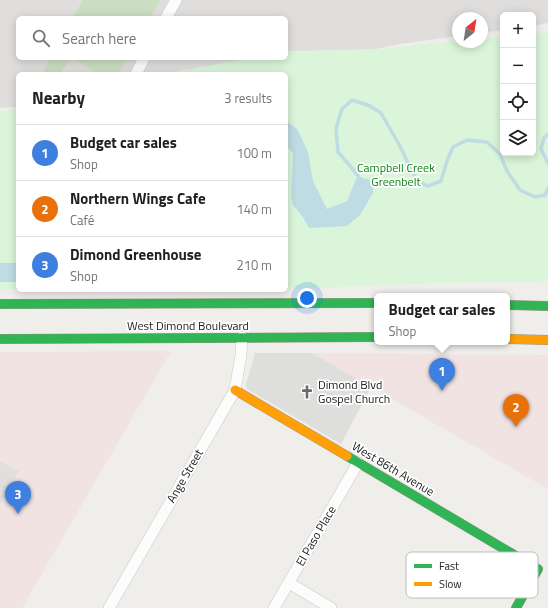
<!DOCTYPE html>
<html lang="en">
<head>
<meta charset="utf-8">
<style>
	body { margin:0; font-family:"Titillium Web",sans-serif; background:#f6f6f6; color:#202124 }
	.controls { position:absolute; right:12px; top:12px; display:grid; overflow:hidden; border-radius:6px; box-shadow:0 2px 10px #0003 }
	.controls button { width:36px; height:36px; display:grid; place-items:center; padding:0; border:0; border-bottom:1px solid #e0e0e0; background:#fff; color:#202124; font:20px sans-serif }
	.compass { position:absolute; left:452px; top:12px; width:36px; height:36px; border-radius:50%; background:#fff; box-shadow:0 2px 10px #0003; rotate:30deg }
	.you { position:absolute; left:307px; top:298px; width:14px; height:14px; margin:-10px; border:3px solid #fff; border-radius:50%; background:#1a73e8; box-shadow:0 0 0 6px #1a73e833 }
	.badge { display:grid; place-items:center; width:26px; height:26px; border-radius:50%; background:#6a6968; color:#fff; font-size:13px; font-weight:700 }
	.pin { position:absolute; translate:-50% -33px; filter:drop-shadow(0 1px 2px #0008) }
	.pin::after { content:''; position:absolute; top:21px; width:14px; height:12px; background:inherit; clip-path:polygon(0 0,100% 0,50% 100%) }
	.popup { position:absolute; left:374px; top:293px; width:136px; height:52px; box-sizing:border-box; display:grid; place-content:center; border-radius:6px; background:#fff; filter:drop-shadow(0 1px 3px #0005); font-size:13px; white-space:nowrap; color:#757577 }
	.popup b { font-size:15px; color:#202124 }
	.popup::after { content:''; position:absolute; left:50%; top:100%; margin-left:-8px; border:8px solid transparent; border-top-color:#fff }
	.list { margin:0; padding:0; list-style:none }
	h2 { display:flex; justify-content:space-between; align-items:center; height:52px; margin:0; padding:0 16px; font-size:17px }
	h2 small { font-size:13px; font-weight:400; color:#757577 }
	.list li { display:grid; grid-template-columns:26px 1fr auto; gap:12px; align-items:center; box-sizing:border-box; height:56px; padding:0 16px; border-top:1px solid #e0e0e0 }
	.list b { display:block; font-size:15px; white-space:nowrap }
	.list p { margin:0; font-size:13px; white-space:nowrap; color:#757577 }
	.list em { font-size:13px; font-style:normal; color:#757577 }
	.icon { flex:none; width:22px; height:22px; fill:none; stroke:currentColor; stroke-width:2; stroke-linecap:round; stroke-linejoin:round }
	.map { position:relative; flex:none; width:548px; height:608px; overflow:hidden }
	.search { position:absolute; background:#fff; box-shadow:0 2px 10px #0003; left:16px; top:16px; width:272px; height:44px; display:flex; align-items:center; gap:10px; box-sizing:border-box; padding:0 14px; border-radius:6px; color:#757577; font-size:15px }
	.panel { position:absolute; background:#fff; box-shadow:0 2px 10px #0003; left:16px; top:72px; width:272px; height:220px; border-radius:6px }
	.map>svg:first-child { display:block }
	.residential { fill:#dfdedc; fill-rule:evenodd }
	.commercial { fill:#f1e3e1 }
	.religious { fill:#dededc }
	.forest { fill:#cbdec1 }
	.park { fill:#daf5da }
	.parking { fill:#e0dfde }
	.water { fill:#bfdbe3 }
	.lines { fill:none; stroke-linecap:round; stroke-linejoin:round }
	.stream { stroke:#bfdbe3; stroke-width:3.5 }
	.street-casing { stroke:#c9c8c7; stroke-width:12 }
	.fast-casing { stroke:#999a82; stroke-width:10 }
	.slow-casing { stroke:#999a82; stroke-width:10 }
	.street { stroke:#fdfcfc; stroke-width:11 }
	.fast { stroke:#30b455; stroke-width:9 }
	.slow { stroke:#ff9f0a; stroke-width:9 }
	.labels { text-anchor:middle; stroke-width:3.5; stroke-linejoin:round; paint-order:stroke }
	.park-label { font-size:12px; fill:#0c8416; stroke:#fff }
	.street-label { font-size:12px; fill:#222; stroke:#fff }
	.poi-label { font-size:12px; fill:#222; stroke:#fff; text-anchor:start }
	.key { fill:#fff; stroke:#bdbdbd; stroke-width:1 }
	.key-label { font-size:11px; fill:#222 }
</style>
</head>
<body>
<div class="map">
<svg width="548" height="608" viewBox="0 0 548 608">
	<rect width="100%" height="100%" fill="#f0eeeb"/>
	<path class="residential" d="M0 0H548V23L533 26V15H503V30L482 33V18H458V36L400 44 254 74H18V107L0 108ZM18 18H286V58H18Z"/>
	<g class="commercial">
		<path d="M171 351 22 608H0V352Z"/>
		<path d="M312 353 548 355V489Z"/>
	</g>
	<path class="religious" d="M255 353H312L371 387 341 444 247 389 246 384Z"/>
	<g class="forest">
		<path d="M83 0H160L150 18H72Z"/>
		<path d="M51 58H72L59 74H42Z"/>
		<path d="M73 58H127L118 74H98Z"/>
	</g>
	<g class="park">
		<path d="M548 32V282L540 281 438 283 286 289V74H163L252 58H286V52L290 51 378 49 458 41V42H482V39L503 37V153H533V34Z"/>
		<path d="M18 108V289H0V112Z"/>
	</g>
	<g class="parking">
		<path d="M264 355H302L300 364 272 366 268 393 258 387Z"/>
		<path d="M338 378 365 393 341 437 313 421Z"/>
		<path d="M0 461 19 471 0 504Z"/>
	</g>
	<g class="water">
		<path d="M286 121 297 129 308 152 313 181 327 209 347 201 357 177 373 180V193L360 215 347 226 309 228 303 217 293 205 291 196 293 154 286 144Z"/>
		<rect x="0" y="263" width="18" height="19"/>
	</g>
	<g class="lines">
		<g class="stream">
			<path d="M548 134 544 138 541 149 548 163"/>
			<path d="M361 180 351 167 338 152 336 128 342 109 352 100 368 105 381 113 401 148 411 170 418 182 428 186 441 181 447 161 453 147 467 140 487 142 500 154 507 171 520 190 535 197 545 195 548 188"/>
		</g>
		<g class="street-casing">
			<g id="street">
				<path d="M166 18 176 0"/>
				<path d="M136 74 144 58"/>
				<path d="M289 583 331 608"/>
				<path d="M109 608 235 390 241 355 242 337"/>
				<path d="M274 608 358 463"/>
			</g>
		</g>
		<g class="fast-casing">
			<g id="fast">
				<path d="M0 304 377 303"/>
				<path d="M507 305 548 306"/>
				<path d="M0 339 377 337"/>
				<path d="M347 456 538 569 516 608"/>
			</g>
		</g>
		<g class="slow-casing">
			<g id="slow">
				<path d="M507 339 548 340"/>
				<path d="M235 390 347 456"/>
			</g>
		</g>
		<use href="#street" class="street"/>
		<use href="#fast" class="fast"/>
		<use href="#slow" class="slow"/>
	</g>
	<defs>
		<g id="church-bare" transform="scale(1.08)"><path d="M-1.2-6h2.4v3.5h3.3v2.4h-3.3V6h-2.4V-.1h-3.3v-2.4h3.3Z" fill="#6a6968" stroke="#fff" stroke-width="2.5" paint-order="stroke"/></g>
	</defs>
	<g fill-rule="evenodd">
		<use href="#church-bare" x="307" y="392"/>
	</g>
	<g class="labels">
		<g class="park-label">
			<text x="396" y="172">Campbell Creek<tspan x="396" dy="14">Greenbelt</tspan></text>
		</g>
		<g class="street-label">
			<text x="188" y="330">West Dimond Boulevard</text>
			<text transform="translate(393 469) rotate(31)" y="4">West 86th Avenue</text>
			<text transform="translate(185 476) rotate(-60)" y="4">Ange Street</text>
			<text transform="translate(316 536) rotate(-60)" y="4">El Paso Place</text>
		</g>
		<g class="poi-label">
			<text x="318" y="389">Dimond Blvd<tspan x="318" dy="14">Gospel Church</tspan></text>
		</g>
	</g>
	<rect x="406" y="552" width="132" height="46" rx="6" class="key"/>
	<rect x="414" y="564" width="18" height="4" fill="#30b455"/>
	<rect x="414" y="582" width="18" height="4" fill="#ff9f0a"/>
	<g class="key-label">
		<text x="439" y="570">Fast</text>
		<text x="439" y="588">Slow</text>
	</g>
</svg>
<div class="controls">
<button>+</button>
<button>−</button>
<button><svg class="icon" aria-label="locate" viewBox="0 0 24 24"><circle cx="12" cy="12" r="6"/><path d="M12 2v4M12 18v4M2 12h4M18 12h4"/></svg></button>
<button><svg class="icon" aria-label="layers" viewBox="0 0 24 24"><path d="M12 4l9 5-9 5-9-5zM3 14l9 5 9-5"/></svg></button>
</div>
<svg class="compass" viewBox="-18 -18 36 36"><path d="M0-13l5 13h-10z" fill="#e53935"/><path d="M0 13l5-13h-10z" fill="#757577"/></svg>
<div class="you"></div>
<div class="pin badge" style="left:442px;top:391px;background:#3f7fe0">1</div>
<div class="popup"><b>Budget car sales</b>Shop</div>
<div class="pin badge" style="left:516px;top:427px;background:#e8710a">2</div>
<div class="pin badge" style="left:18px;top:514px;background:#3f7fe0">3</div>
<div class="search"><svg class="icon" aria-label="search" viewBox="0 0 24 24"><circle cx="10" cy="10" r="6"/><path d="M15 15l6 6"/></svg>Search here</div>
<section class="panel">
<h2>Nearby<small>3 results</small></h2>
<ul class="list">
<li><span class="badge" style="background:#3f7fe0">1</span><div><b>Budget car sales</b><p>Shop</p></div><em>100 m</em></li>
<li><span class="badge" style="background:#e8710a">2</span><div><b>Northern Wings Cafe</b><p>Café</p></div><em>140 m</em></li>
<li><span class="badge" style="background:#3f7fe0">3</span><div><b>Dimond Greenhouse</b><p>Shop</p></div><em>210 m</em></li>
</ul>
</section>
</div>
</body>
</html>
